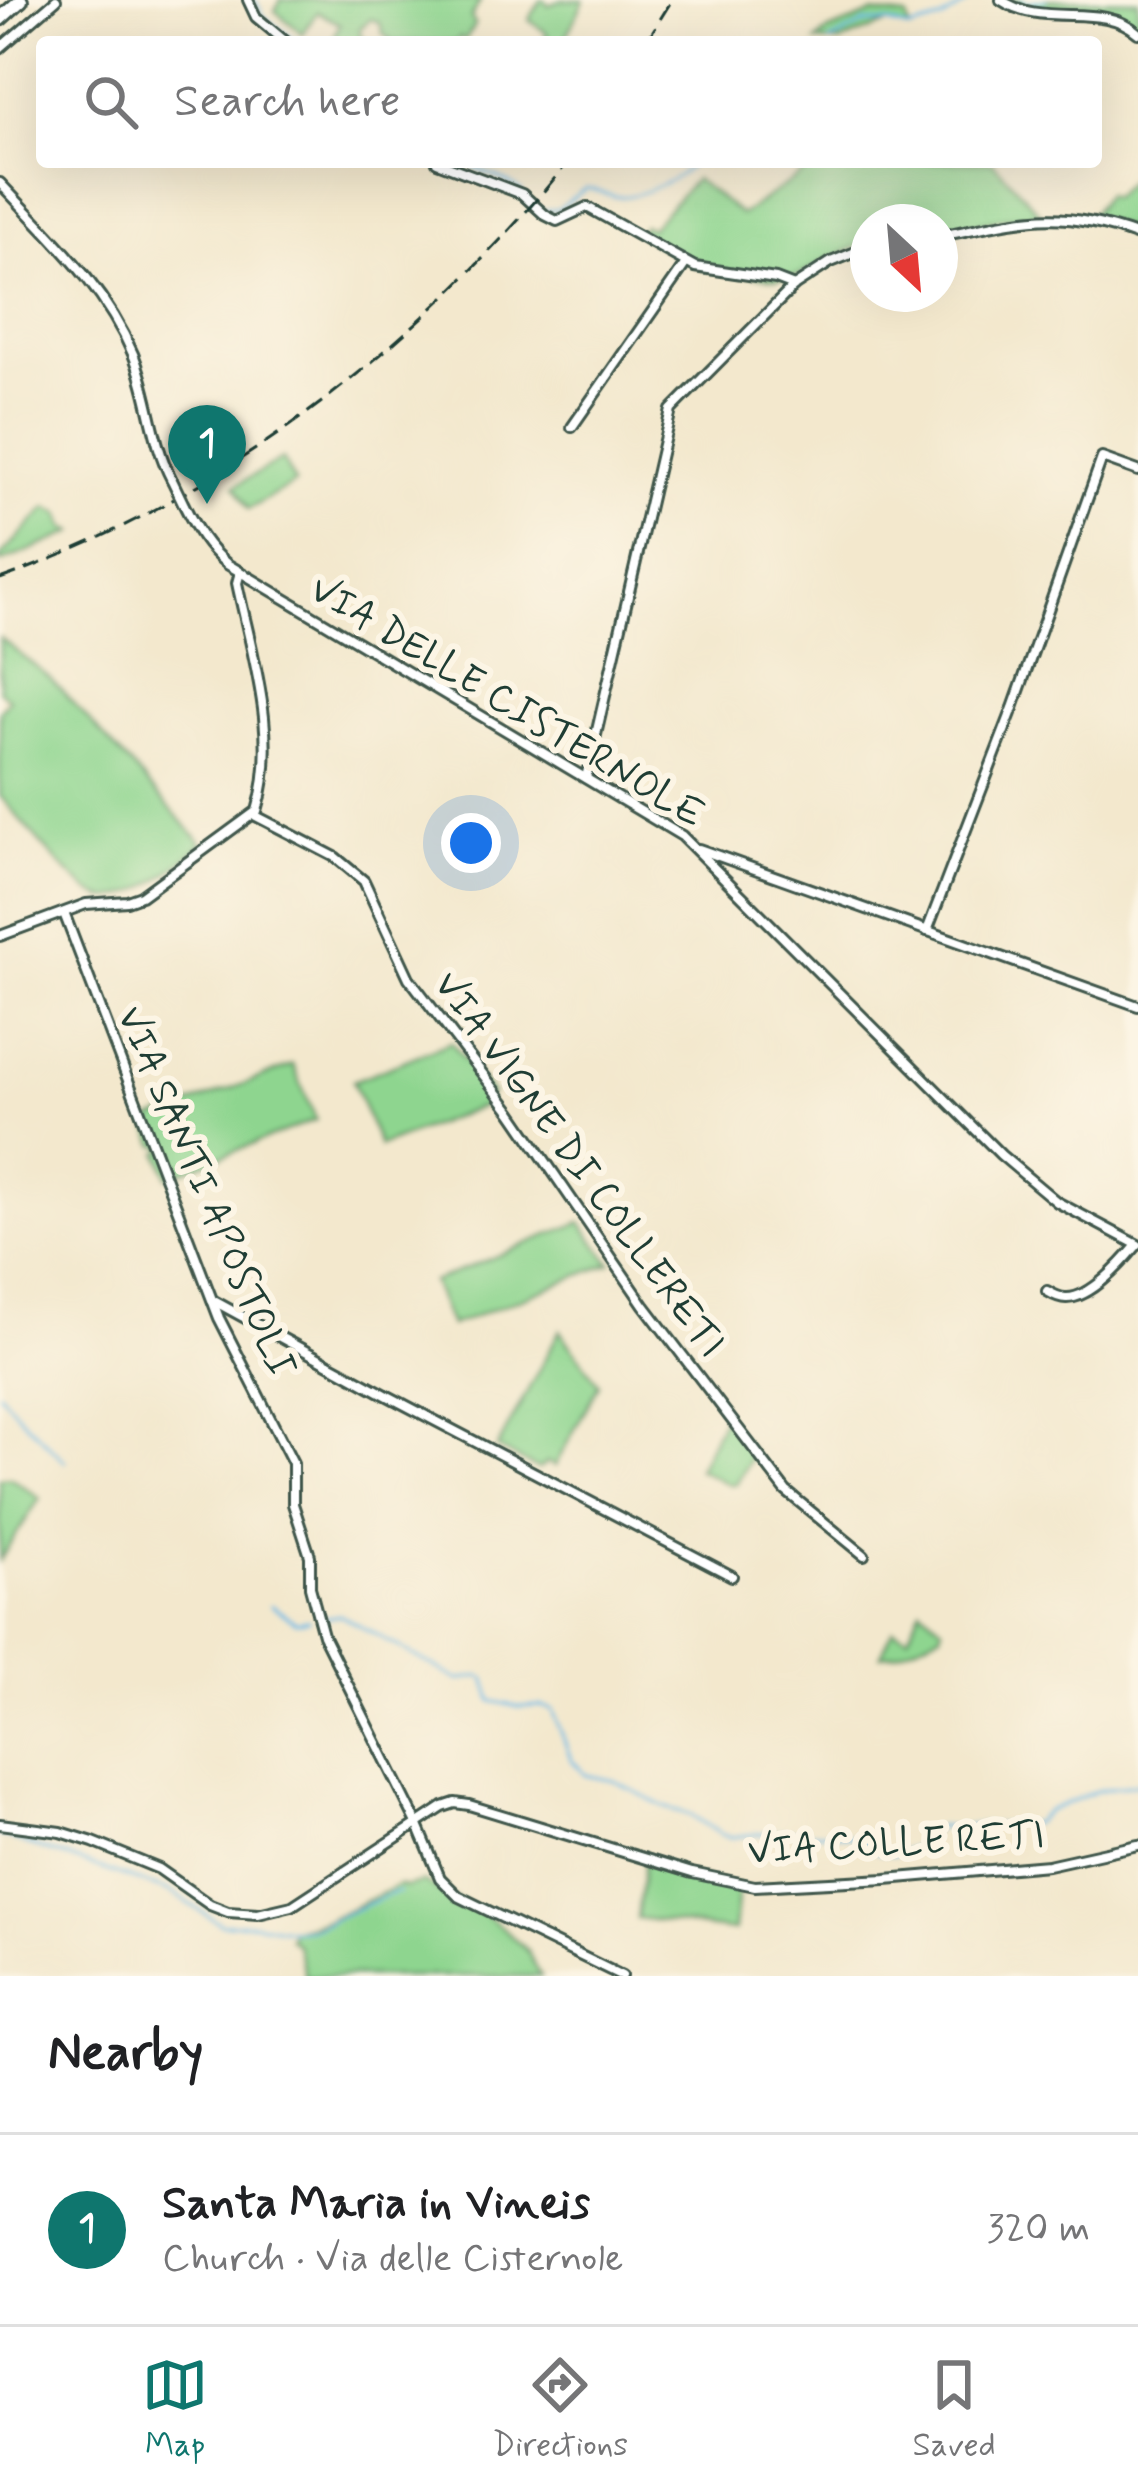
<!DOCTYPE html>
<html lang="en">
<head>
<meta charset="utf-8">
<style>
	body { margin:0; font-family:Mynerve,sans-serif; background:#f6f6f6; color:#202124 }
	.compass { position:absolute; left:850px; top:204px; width:108px; height:108px; border-radius:50%; background:#fff; box-shadow:0 12px 48px #0002; rotate:154deg }
	.you { position:absolute; left:471px; top:843px; width:42px; height:42px; margin:-30px; border:9px solid #fff; border-radius:50%; background:#1a73e8; box-shadow:0 0 0 18px #1a73e833 }
	.badge { display:grid; place-items:center; width:78px; height:78px; border-radius:50%; background:#0f766e; color:#fff; font-size:39px; font-weight:700 }
	.pin { position:absolute; translate:-50% -99px; filter:drop-shadow(0 3px 6px #0008) }
	.pin::after { content:''; position:absolute; top:63px; width:42px; height:36px; background:inherit; clip-path:polygon(0 0,100% 0,50% 100%) }
	.list { margin:0; padding:0; list-style:none }
	h2 { display:flex; justify-content:space-between; align-items:center; height:156px; margin:0; padding:0 48px; font-size:51px }
	h2 small { font-size:39px; font-weight:400; color:#757577 }
	.list li { display:grid; grid-template-columns:78px 1fr auto; gap:36px; align-items:center; box-sizing:border-box; height:192px; padding:0 48px; border-top:3px solid #e0e0e0 }
	.list b { display:block; font-size:45px; white-space:nowrap }
	.list p { margin:0; font-size:39px; white-space:nowrap; color:#757577 }
	.list em { font-size:39px; font-style:normal; color:#757577 }
	.icon { flex:none; width:66px; height:66px; fill:none; stroke:currentColor; stroke-width:2; stroke-linecap:round; stroke-linejoin:round }
	.map { position:relative; flex:none; width:1138px; height:1976px; overflow:hidden }
	.search { position:absolute; background:#fff; box-shadow:0 12px 48px #0002; left:36px; right:36px; top:36px; height:132px; display:flex; align-items:center; gap:30px; box-sizing:border-box; padding:0 42px; border-radius:12px; color:#757577; font-size:45px }
	.sheet { height:348px; background:#fff }
	nav { display:flex; justify-content:space-around; align-items:center; box-sizing:border-box; height:168px; border-top:3px solid #e0e0e0; background:#fff; font-size:33px; color:#757577 }
	nav a { display:grid; justify-items:center; gap:6px }
	nav .on { color:#0f766e }
	.map>svg:first-child { display:block }
	.green { fill:#8ed58f; stroke:#568962; stroke-width:3 }
	.lines { fill:none; stroke-linecap:round; stroke-linejoin:round }
	.stream { stroke:#6abae5; stroke-width:3 }
	.minor-casing { stroke:#3f574b; stroke-width:14 }
	.motorway-casing { stroke:#3f574b; stroke-width:18 }
	.minor { stroke:#fff; stroke-width:8 }
	.motorway { stroke:#fff; stroke-width:12 }
	.rail { stroke:#1f3d34; stroke-width:3; stroke-dasharray:18 9; stroke-linecap:butt }
	.minor-bridge-casing { stroke:#3f574b; stroke-width:14; stroke-linecap:butt }
	.minor-bridge { stroke:#fff; stroke-width:8 }
	.labels { text-anchor:middle; stroke-width:12; stroke-linejoin:round; paint-order:stroke }
	.street-label { font-size:39px; fill:#1f3d34; stroke:#fcf5e5 }
</style>
</head>
<body>
<div class="map">
<svg width="1138" height="1976" viewBox="0 0 1138 1976">
	<rect width="100%" height="100%" fill="#fcf5e5"/>
	<filter id="ink" filterUnits="userSpaceOnUse"><feTurbulence type="fractalNoise" baseFrequency=".00833" numOctaves="2"/><feDisplacementMap in="SourceGraphic" scale="24" xChannelSelector="R" yChannelSelector="G"/><feConvolveMatrix kernelMatrix="1 2 1 2 8 2 1 2 1" color-interpolation-filters="sRGB"/></filter>
	<filter id="wash" filterUnits="userSpaceOnUse"><feTurbulence type="fractalNoise" baseFrequency=".004" numOctaves="4" result="noise"/><feDisplacementMap in="SourceGraphic" scale="48" xChannelSelector="R" yChannelSelector="G"/><feGaussianBlur stdDeviation="2.7" result="paint"/><feColorMatrix in="noise" values="0 0 0 0 0 0 0 0 0 0 0 0 0 0 0 0 0 1.4 0 .05"/><feComposite in="paint" operator="in"/></filter>
	<g filter="url(#wash)">
		<rect width="100%" height="100%" fill="#f3e8cd"/>
		<g class="green">
			<path d="M281 0H479L480 1 471 18 475 24 465 40 460 37 456 42H389L391 39 383 34 380 23 371 19 360 28V34L366 42H332L340 24 317 12 303 34 275 11Z"/>
			<path d="M541 0H545L548 5 564 0H584L564 42H543L547 33 529 20Z"/>
			<path d="M1006 0H1022L1027 3 1045 0H1138V25C1112 0 1068 13 1034 10 1024 9 1015 4 1006 0Z"/>
			<path d="M873 13 907 17 910 29 888 23 841 42H816L827 32Z"/>
			<path d="M820 162H993L1041 214 1000 218 940 234V222H868V242L822 262 800 275 776 279 701 268 637 233 644 225 650 228 695 179 741 215Z"/>
			<path d="M1138 172V233L1101 219 1089 217 1105 195 1111 198Z"/>
			<path d="M282 459 295 483 249 509 235 486Z"/>
			<path d="M47 507 61 514 65 527 74 532 0 563V557Z"/>
			<path d="M0 638 51 679 203 844C178 864 150 893 116 898 111 899 103 899 98 896 73 885 21 820 0 796V711L9 699 0 691Z"/>
			<path d="M451 1042 492 1094 486 1098 488 1104 379 1146 353 1081Z"/>
			<path d="M293 1065 316 1120 168 1177 159 1153 163 1151 161 1145H156L147 1121Z"/>
			<path d="M581 1222 611 1263 450 1326 432 1282Z"/>
			<path d="M560 1330 599 1384 555 1466 548 1462 538 1469 497 1448Z"/>
			<path d="M722 1419 729 1422 753 1453 736 1484H728L698 1469Z"/>
			<path d="M10 1477 40 1498 0 1560V1478Z"/>
			<path d="M921 1608 942 1626 941 1633 897 1653 881 1655 893 1630 908 1636Z"/>
			<path d="M644 1863 738 1889 734 1931 637 1918Z"/>
			<path d="M423 1882 483 1913 505 1930 527 1951 541 1976H305L297 1945 289 1938 292 1930 327 1920 399 1885 406 1887Z"/>
		</g>
		<g class="lines">
			<g class="stream">
				<path d="M255 0 263 16 297 42"/>
				<path d="M1022 0 1027 3 1045 0"/>
				<path d="M829 42 865 23H888L910 29 940 21 972 0"/>
				<path d="M466 162C482 175 505 177 522 191"/>
				<path d="M545 210 558 209 586 188C596 189 604 194 614 196 635 200 682 178 693 162"/>
				<path d="M0 1393 23 1420 65 1461"/>
				<path d="M270 1605 296 1622 309 1620"/>
				<path d="M323 1618 340 1615 458 1680 481 1676 486 1679 492 1701 518 1707 542 1706 553 1710 571 1759 586 1775 615 1781 667 1808 690 1814 722 1835 732 1837 782 1831 834 1833 862 1839 879 1853 894 1855 911 1848 938 1827 1034 1823 1048 1811 1096 1791 1138 1783"/>
				<path d="M0 1835 171 1892 221 1924 253 1923 293 1930 313 1928 393 1893 399 1892"/>
			</g>
		</g>
	</g>
	<g filter="url(#ink)">
		<g class="lines">
			<g class="minor-casing">
				<g id="minor">
					<path d="M248 0 256 17 286 42"/>
					<path d="M1001 0C1044 29 1101 0 1138 33"/>
					<path d="M0 48 56 0"/>
					<path d="M437 162 522 194 545 215 557 221 587 207 695 267 776 279 794 286"/>
					<path d="M0 183C50 237 104 285 133 354 150 394 151 441 172 480"/>
					<path d="M940 236C1022 220 1055 206 1138 236"/>
					<path d="M572 427 686 263"/>
					<path d="M184 505C195 527 207 548 227 564L682 836 1001 1155 1057 1202 1138 1245"/>
					<path d="M586 778 671 410 794 286 831 262 868 247"/>
					<path d="M254 815 335 857 364 881 409 978 511 1111 644 1305 786 1491 864 1555"/>
					<path d="M699 849 1138 1006"/>
					<path d="M64 913 219 1318 293 1463V1504L310 1556V1587L323 1635 417 1823 440 1878 458 1896 622 1976"/>
					<path d="M927 931 1013 708 1102 458 1138 471"/>
					<path d="M0 936 86 904 127 901 141 896 257 811C280 737 252 655 237 583L240 572"/>
					<path d="M1047 1291C1052 1294 1060 1298 1066 1298 1090 1299 1123 1262 1137 1245"/>
					<path d="M214 1301 386 1395 732 1576"/>
					<path d="M0 1824 61 1832 93 1842 159 1869 210 1905 228 1912 258 1914 292 1906 443 1807 455 1803 469 1805 692 1873 755 1886 886 1879 1048 1865 1138 1845"/>
				</g>
			</g>
			<g class="motorway-casing">
				<path id="motorway" d="M0 19 21 0"/>
			</g>
			<use href="#minor" class="minor"/>
			<use href="#motorway" class="motorway"/>
			<g class="rail">
				<path d="M646 42 672 0"/>
				<path d="M0 579C224 498 419 346 568 162"/>
			</g>
			<g class="minor-bridge-casing">
				<path id="minor-bridge" d="M172 480 184 505"/>
			</g>
			<use href="#minor-bridge" class="minor-bridge"/>
		</g>
	</g>
	<g class="labels">
		<g class="street-label">
			<text transform="translate(508 700) rotate(31)" y="14">VIA DELLE CISTERNOLE</text>
			<text transform="translate(581 1163) rotate(54)" y="14">VIA VIGNE DI COLLERETI</text>
			<text transform="translate(208 1191) rotate(67)" y="14">VIA SANTI APOSTOLI</text>
			<text transform="translate(896 1841) rotate(-3)" y="14">VIA COLLE RETI</text>
		</g>
	</g>
</svg>
<svg class="compass" viewBox="-18 -18 36 36"><path d="M0-13l5 13h-10z" fill="#e53935"/><path d="M0 13l5-13h-10z" fill="#757577"/></svg>
<div class="you"></div>
<div class="pin badge" style="left:207px;top:504px">1</div>
<div class="search"><svg class="icon" aria-label="search" viewBox="0 0 24 24"><circle cx="10" cy="10" r="6"/><path d="M15 15l6 6"/></svg>Search here</div>
</div>
<section class="sheet">
<h2>Nearby<small></small></h2>
<ul class="list">
<li><span class="badge">1</span><div><b>Santa Maria in Vineis</b><p>Church · Via delle Cisternole</p></div><em>320 m</em></li>
</ul>
</section>
<nav>
<a class="on"><svg class="icon" aria-label="map" viewBox="0 0 24 24"><path d="M3 6l6-2 6 2 6-2v14l-6 2-6-2-6 2zM9 4v14M15 6v14"/></svg>Map</a>
<a><svg class="icon" aria-label="directions" viewBox="0 0 24 24"><path d="M12 3l9 9-9 9-9-9zM9 14v-3h6M13 9l2 2-2 2"/></svg>Directions</a>
<a><svg class="icon" aria-label="saved" viewBox="0 0 24 24"><path d="M7 4h10v16l-5-4-5 4z"/></svg>Saved</a>
</nav>
</body>
</html>
